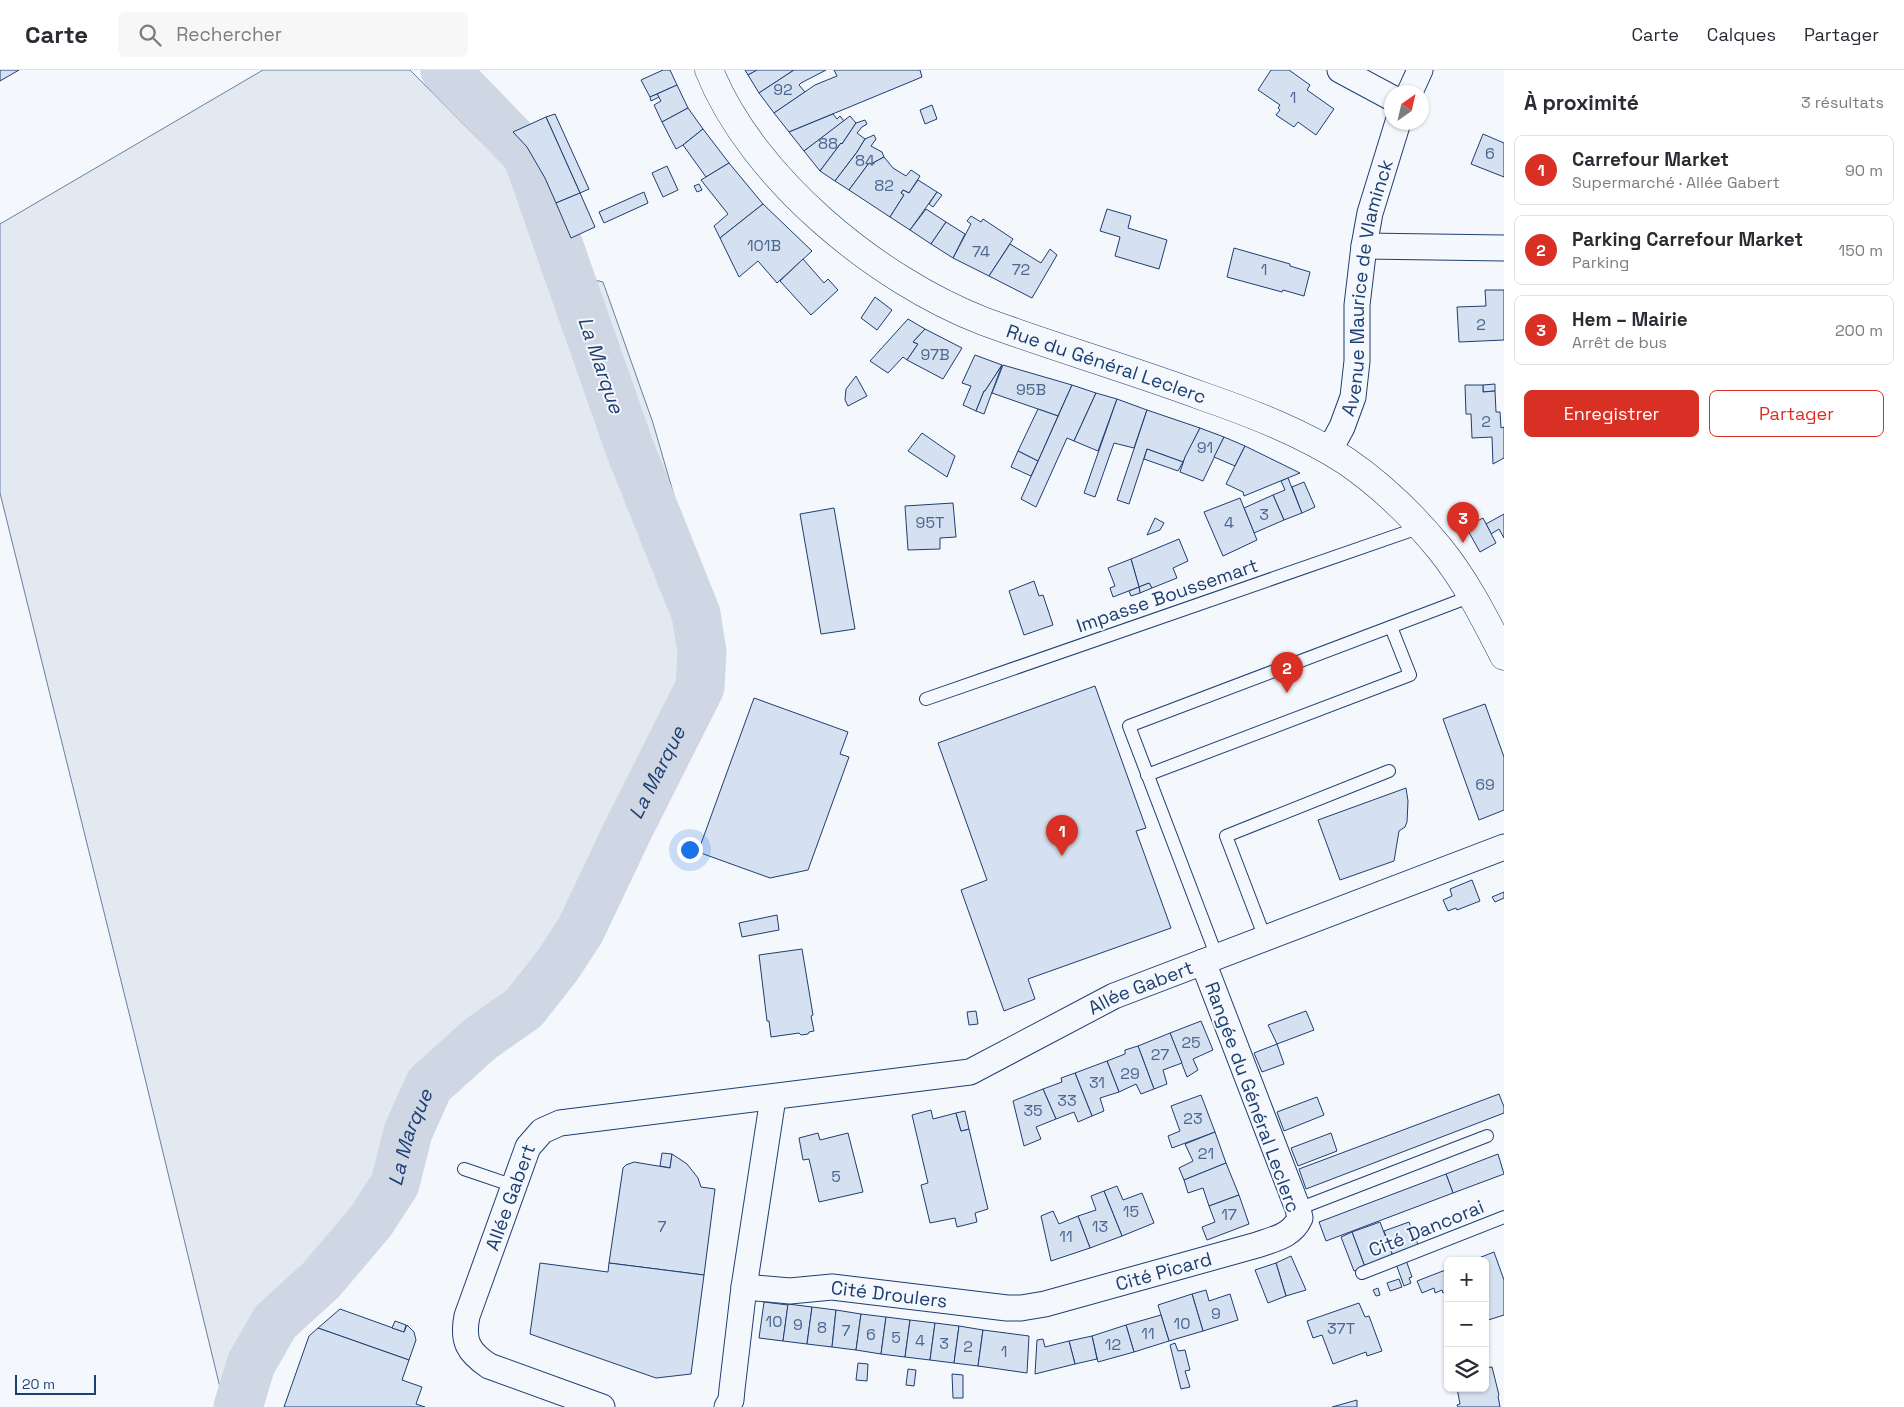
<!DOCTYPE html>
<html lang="fr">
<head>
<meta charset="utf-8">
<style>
	body { margin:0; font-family:"Space Grotesk",sans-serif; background:#f7f7f7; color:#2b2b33 }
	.controls { position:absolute; right:15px; bottom:15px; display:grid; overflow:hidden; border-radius:8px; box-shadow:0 1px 4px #0004 }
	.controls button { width:45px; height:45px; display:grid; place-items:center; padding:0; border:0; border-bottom:1px solid #e1e1e2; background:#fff; color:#2b2b33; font:25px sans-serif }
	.compass { position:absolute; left:1384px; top:15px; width:45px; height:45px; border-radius:50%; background:#fff; box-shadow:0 1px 4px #0004; rotate:34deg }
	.scale { position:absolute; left:15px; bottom:12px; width:81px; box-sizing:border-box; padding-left:5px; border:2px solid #1d3f73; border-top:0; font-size:14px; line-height:18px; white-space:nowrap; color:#1d3f73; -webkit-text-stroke:4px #f4f7fb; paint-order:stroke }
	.you { position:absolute; left:689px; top:779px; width:18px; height:18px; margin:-12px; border:4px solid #fff; border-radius:50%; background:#1a73e8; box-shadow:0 0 0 8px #1a73e833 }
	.badge { display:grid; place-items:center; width:32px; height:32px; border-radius:50%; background:#d93025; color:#fff; font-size:16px; font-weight:700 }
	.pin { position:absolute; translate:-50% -41px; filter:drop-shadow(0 1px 2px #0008) }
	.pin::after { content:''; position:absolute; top:26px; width:18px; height:15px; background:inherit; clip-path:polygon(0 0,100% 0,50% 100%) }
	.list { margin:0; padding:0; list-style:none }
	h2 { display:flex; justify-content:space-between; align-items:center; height:65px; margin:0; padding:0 20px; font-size:21px }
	h2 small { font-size:16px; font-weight:400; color:#7c7c81 }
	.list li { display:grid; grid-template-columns:32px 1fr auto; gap:15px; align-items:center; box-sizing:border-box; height:70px; margin:0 10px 10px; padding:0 10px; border:1px solid #e1e1e2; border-radius:8px }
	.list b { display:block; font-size:19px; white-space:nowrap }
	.list p { margin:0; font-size:16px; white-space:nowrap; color:#7c7c81 }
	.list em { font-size:16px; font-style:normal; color:#7c7c81 }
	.actions { display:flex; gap:10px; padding:15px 20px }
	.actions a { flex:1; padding:11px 0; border:1px solid #d93025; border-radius:8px; text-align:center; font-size:18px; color:#d93025 }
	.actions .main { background:#d93025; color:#fff }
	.icon { flex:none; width:28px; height:28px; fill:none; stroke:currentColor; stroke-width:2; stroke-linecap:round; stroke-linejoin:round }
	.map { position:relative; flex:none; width:1504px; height:1337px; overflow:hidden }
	header { display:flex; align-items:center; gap:30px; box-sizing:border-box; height:70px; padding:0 25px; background:#fff; border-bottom:1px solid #e1e1e2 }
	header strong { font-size:24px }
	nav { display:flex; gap:28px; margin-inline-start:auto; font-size:18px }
	.search { width:350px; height:45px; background:#f7f7f7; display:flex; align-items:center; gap:12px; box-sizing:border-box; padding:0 18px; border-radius:8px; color:#7c7c81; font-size:19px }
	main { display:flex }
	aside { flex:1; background:#fff }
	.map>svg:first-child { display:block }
	.green { fill:#e3e9f0; stroke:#687fa3 }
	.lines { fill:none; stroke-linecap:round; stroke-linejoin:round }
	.river { stroke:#cfd7e4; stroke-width:49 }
	.building { fill:#d5e0f0; stroke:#1d3f73 }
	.service-casing { stroke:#1d3f73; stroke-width:14 }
	.minor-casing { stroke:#1d3f73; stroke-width:27 }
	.tertiary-casing { stroke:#1d3f73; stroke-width:29 }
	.service { stroke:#f4f7fb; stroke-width:12 }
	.minor { stroke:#f4f7fb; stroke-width:25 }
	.tertiary { stroke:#f4f7fb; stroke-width:28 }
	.labels { text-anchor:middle; stroke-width:4; stroke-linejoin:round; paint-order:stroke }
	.number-label { font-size:16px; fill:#4b6792 }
	.street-label { font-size:19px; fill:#1d3f73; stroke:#f4f7fb }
	.water-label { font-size:20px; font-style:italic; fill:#1d3f73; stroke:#f4f7fb }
</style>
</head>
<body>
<header>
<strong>Carte</strong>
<div class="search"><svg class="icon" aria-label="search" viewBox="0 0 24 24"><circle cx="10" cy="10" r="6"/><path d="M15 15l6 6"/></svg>Rechercher</div>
<nav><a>Carte</a><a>Calques</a><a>Partager</a></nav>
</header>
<main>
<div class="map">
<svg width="1504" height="1337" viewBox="0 0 1504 1337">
	<rect width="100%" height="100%" fill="#f4f7fb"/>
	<path class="green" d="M263 0H410L507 98 544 198 603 212 653 353 720 584 684 685 553 927 477 985 438 1026 372 1175 273 1284 263 1337H223L224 1334 134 963 0 423V154Z"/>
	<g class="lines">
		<path class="river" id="s1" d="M238 1337 251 1294 275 1252 321 1210 371 1151 395 1114 408 1062 429 1015 480 969 524 938 557 896 580 861 627 762 700 617 702 582 696 544 630 379 527 85 445 0"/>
	</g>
	<g class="building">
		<path d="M0 0H19L0 11Z"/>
		<path d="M663 0H670L677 15 650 27 641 10Z"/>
		<path d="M745 0H757L748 5Z"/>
		<path d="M757 0H794L759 23 748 5Z"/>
		<path d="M794 0H826L801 13 799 15 805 22 774 43 759 23Z"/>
		<path d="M834 0H920L922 7 789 62 774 43 815 15 837 6Z"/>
		<path d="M1271 0H1289L1310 15 1307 20 1334 39 1316 65 1298 52 1294 57 1276 45 1280 40 1278 38 1280 35 1258 20Z"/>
		<path d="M677 15 688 38 662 52 654 35 661 31 657 24Z"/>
		<path d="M657 24 659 27 651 31 650 27Z"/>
		<path d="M932 35 937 49 925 54 920 40Z"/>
		<path d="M688 38 703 59 683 75 676 79 662 52Z"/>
		<path d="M555 44 589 119 580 123 546 47Z"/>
		<path d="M833 44 837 49 840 46 844 51 804 81 789 62Z"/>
		<path d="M850 46 856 53 842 74 841 73 820 101 804 81Z"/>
		<path d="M546 47 580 123 556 133 545 108 527 77 513 62Z"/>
		<path d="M865 50 867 54 862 57 857 63 865 69 857 82 835 111 820 101 841 73 842 74 856 53Z"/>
		<path d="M703 59 729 93 706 107 683 75Z"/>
		<path d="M1483 64 1504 73V107L1471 94Z"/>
		<path d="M874 65 876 69 871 76 882 82 884 87 871 94 869 93 849 120 835 111 857 82 865 69Z"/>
		<path d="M884 87 893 98 906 106 911 100 920 106 909 123 903 120 901 123 904 125 890 147 849 120 869 93 871 94Z"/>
		<path d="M729 93 763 134 720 168 714 156 728 144 701 110Z"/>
		<path d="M667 96 678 120 663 127 652 103Z"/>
		<path d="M918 110 937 122 910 160 890 147 904 125 901 123 903 120 909 123Z"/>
		<path d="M699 114 702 120 697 122 694 116Z"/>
		<path d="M644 122 648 133 604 153 599 142Z"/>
		<path d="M937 122 942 125 933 137 929 134Z"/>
		<path d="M580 123 595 157 571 168 556 133Z"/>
		<path d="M763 134 812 181 777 213 758 191 739 207 720 168Z"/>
		<path d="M926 139 946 152 931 174 910 160Z"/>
		<path d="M1107 139 1131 146 1128 158 1167 170 1159 199 1115 186 1120 167 1100 161Z"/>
		<path d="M971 146 981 152 983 149 1013 169 989 206 953 188 971 154 967 151Z"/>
		<path d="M946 152 965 164 953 188 931 174Z"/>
		<path d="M1010 174 1041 193 1050 179 1057 185 1032 228 989 206Z"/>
		<path d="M1234 178 1290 194V196L1310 202 1304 226 1283 220 1282 222 1227 207Z"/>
		<path d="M803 189 824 213 828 209 838 220 811 245 780 211Z"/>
		<path d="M1485 220H1504V270L1459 272 1457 237 1486 236Z"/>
		<path d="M875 227 892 240 877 260 861 248Z"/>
		<path d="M908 249 925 259 913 272 918 274 907 290 903 287 888 303 870 291Z"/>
		<path d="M925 259 962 278 943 309 907 290 918 274 913 272Z"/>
		<path d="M975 285 1002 295 985 321H984L976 341 963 335 971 316 962 313Z"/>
		<path d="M1002 295 984 344 976 341 984 321H985Z"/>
		<path d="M1003 295 1072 315 1058 346 992 323Z"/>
		<path d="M856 306 867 326 848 336 845 330 846 319Z"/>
		<path d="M1495 314V321L1483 322V315Z"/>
		<path d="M1072 315 1096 323 1074 371 1067 368 1036 437 1021 429Z"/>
		<path d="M1465 315H1483V322L1495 321 1496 342H1500L1501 358 1504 357V388L1493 394 1492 367 1472 368 1471 344H1466Z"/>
		<path d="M1096 323 1117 329 1098 381 1074 371Z"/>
		<path d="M1117 329 1147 340 1134 378 1114 373 1095 427 1084 423Z"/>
		<path d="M1038 339 1058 346 1038 391 1018 381Z"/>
		<path d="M1147 340 1200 358 1183 392 1147 379 1129 434 1117 430Z"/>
		<path d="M1200 358 1224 367 1203 411 1180 402 1185 387Z"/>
		<path d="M922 363 955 386 947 407 908 381Z"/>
		<path d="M1224 367 1245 376 1235 396 1214 387Z"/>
		<path d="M1245 376 1300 403 1244 426 1243 422 1226 414Z"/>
		<path d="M1147 379 1183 392 1178 401 1144 389Z"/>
		<path d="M1018 381 1038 391 1031 406 1011 397Z"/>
		<path d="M1288 408 1302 443 1284 450 1273 425 1285 420 1281 411Z"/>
		<path d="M1304 412 1315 437 1302 443 1292 417Z"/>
		<path d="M1273 425 1284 450 1254 463 1244 438Z"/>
		<path d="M1240 428 1257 470 1223 486 1204 442Z"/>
		<path d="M953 433 956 467 940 468V479L908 480 905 436Z"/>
		<path d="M834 438 855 559 821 564 800 444Z"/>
		<path d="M1504 444V468L1499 459 1491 464 1486 454Z"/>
		<path d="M1155 448 1164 453 1160 460 1147 465Z"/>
		<path d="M1483 448 1496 473 1480 482 1466 457Z"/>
		<path d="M1179 469 1188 491 1173 498 1177 508 1152 518 1149 513 1139 517 1131 489Z"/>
		<path d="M1131 489 1139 517 1113 527 1110 518 1115 516 1108 498Z"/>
		<path d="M1034 511 1039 526 1043 525 1053 555 1024 565 1009 521Z"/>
		<path d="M1149 513 1152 518 1140 523 1139 517Z"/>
		<path d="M1139 517 1140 523 1131 526 1129 521Z"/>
		<path d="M1095 616 1146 758 1136 761 1171 858 1028 909 1035 929 1004 941 961 820 987 810 938 673Z"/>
		<path d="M754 628 848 662 840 684 849 687 808 800 770 808 698 782Z"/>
		<path d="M1485 634 1504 687V740L1479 750 1443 649Z"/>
		<path d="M1406 718 1408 731 1407 752 1405 757 1399 761 1394 791 1340 810 1318 750Z"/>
		<path d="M1472 810 1480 831 1457 840 1456 838 1448 841 1443 830 1452 826 1450 819Z"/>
		<path d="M1504 822V828L1495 832 1492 827Z"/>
		<path d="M777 845 779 860 742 867 739 853Z"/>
		<path d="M802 879 813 945 811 946 814 961 809 962 808 964 801 965 799 963 771 967 769 951H767L759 885Z"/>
		<path d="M976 941 978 954 969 955 967 942Z"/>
		<path d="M1306 941 1314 960 1277 974 1268 955Z"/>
		<path d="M1201 951 1213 980 1193 989 1198 1000 1187 1007 1170 963Z"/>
		<path d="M1170 963 1182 993 1163 1000 1167 1014 1154 1019 1138 976Z"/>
		<path d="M1277 974 1284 994 1262 1002 1254 983Z"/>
		<path d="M1138 976 1154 1019 1141 1024 1136 1014 1119 1022 1107 991 1125 984V980Z"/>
		<path d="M1107 991 1119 1022 1100 1028 1104 1041 1092 1046 1075 1003Z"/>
		<path d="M1075 1003 1092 1046 1078 1052 1074 1042 1056 1049 1043 1019 1062 1012 1061 1008Z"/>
		<path d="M1043 1019 1056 1049 1036 1057 1041 1069 1024 1076 1013 1031Z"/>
		<path d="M1499 1024 1504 1037V1043L1306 1119 1299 1099Z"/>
		<path d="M1201 1025 1215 1062 1172 1078 1168 1066 1180 1061 1171 1036Z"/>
		<path d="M1317 1027 1324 1045 1284 1061 1277 1042Z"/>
		<path d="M931 1040 933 1049 956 1043 961 1061 969 1059 988 1139 975 1143 977 1152 957 1157 955 1148 930 1153 921 1115 928 1113 912 1045Z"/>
		<path d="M965 1041 969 1059 961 1061 956 1043Z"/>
		<path d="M1215 1062 1226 1093 1184 1110 1179 1098 1193 1091 1185 1074Z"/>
		<path d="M818 1063 820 1070 848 1063 863 1122 819 1132 809 1089 803 1090 799 1068Z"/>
		<path d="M1331 1063 1337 1081 1298 1096 1291 1078Z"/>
		<path d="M662 1083 672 1084 670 1098 660 1096Z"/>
		<path d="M672 1084 687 1094 698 1108 701 1117 715 1119 704 1205 609 1193 623 1098 626 1095 634 1092 670 1098Z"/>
		<path d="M1498 1084 1504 1104 1453 1123 1446 1104Z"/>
		<path d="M1226 1093 1239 1125 1209 1136 1203 1118 1188 1123 1184 1110Z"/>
		<path d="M1446 1104 1453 1123 1326 1171 1319 1152Z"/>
		<path d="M1117 1116 1123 1130 1142 1123 1154 1153 1122 1166 1104 1121Z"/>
		<path d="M1104 1121 1122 1166 1090 1178 1078 1146 1096 1140 1091 1126Z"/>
		<path d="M1239 1125 1249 1154 1207 1170 1202 1157 1215 1152 1209 1136Z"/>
		<path d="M1053 1141 1059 1154 1078 1146 1090 1178 1051 1191 1041 1146Z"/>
		<path d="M1380 1152 1393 1186 1365 1197 1352 1162Z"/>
		<path d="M1409 1152 1419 1177 1393 1186 1384 1161Z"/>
		<path d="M1352 1162 1365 1197 1354 1201 1341 1167Z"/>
		<path d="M1494 1182 1504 1210V1245L1485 1251V1191H1471Z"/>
		<path d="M1291 1186 1306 1220 1286 1226 1276 1193Z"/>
		<path d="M1406 1190 1412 1207 1409 1208 1411 1213 1404 1216 1396 1194Z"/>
		<path d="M540 1193 608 1202 609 1193 704 1205 691 1304 656 1308 530 1264Z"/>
		<path d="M1276 1193 1286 1226 1268 1233 1255 1200Z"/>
		<path d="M1448 1199V1221L1443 1223 1442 1220 1435 1223 1434 1218 1422 1223 1417 1211Z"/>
		<path d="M1399 1209 1402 1217 1390 1221 1387 1213Z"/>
		<path d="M1378 1218 1380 1225 1376 1226 1373 1220Z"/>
		<path d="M1206 1220 1209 1231 1230 1224 1238 1250 1203 1261 1192 1224Z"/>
		<path d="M1192 1224 1203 1261 1169 1271 1158 1235Z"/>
		<path d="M764 1232 788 1235 783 1271 759 1268Z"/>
		<path d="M1359 1233 1365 1247 1369 1246 1382 1281 1367 1286 1366 1282 1333 1294 1322 1265 1313 1268 1307 1251Z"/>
		<path d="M788 1234 812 1237 807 1274 783 1271Z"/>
		<path d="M812 1237 836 1240 832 1277 807 1274Z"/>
		<path d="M340 1239 404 1262 407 1255 414 1262 416 1270 409 1290 318 1258Z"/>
		<path d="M836 1240 861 1244 856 1280 832 1277Z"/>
		<path d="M861 1244 886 1247 881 1284 856 1280Z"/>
		<path d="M1161 1245 1169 1271 1134 1282 1126 1255Z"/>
		<path d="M886 1247 910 1250 905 1287 881 1284Z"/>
		<path d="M910 1250 935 1253 930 1290 905 1287Z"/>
		<path d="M395 1251 406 1255 404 1262 392 1258Z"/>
		<path d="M935 1253 959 1256 954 1293 930 1290Z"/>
		<path d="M1126 1255 1134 1282 1098 1292 1092 1266Z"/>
		<path d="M959 1256 983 1260 978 1296 954 1293Z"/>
		<path d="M318 1258 409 1290 402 1310 422 1317 416 1334 425 1337H284L309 1266Z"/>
		<path d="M983 1260 1029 1266 1027 1303 978 1296Z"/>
		<path d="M1092 1266 1097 1289 1075 1294 1069 1271Z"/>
		<path d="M1043 1269 1045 1277 1069 1271 1075 1294 1035 1304 1037 1270Z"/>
		<path d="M1175 1273 1178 1281 1185 1280 1190 1300 1185 1301 1190 1317 1181 1319 1170 1275Z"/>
		<path d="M858 1293 868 1294 867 1311 856 1310Z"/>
		<path d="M1492 1297 1499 1325 1498 1326 1500 1337H1458L1457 1335 1460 1334 1457 1318H1485V1298Z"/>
		<path d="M908 1299 916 1300 914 1316 906 1315Z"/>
		<path d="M952 1304 963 1305V1328H953Z"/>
		<path d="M1357 1330V1337H1332Z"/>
	</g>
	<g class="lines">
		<g class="service-casing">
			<g id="service">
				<path d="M926 629 1421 457"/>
				<path d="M1147 705 1410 605 1391 557"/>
				<path d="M1265 868 1226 766 1389 701"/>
				<path d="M1217 887 1129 656 1472 526"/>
				<path d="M464 1099 514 1116"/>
				<path d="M1298 1139 1487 1066"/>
				<path d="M1362 1203 1504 1147"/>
			</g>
		</g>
		<g class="minor-casing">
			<g id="minor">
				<path d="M1340 0 1392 28"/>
				<path d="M1410 22 1420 0"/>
				<path d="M1364 176 1504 178"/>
				<path id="s2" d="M1329 381 1342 357 1353 327 1357 291V235L1364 176 1370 143 1398 52"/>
				<path id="s3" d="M744 1217 790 1221 832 1217 1007 1238H1021L1045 1234 1257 1175C1274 1169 1292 1166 1300 1148L1298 1139 1203 892"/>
				<path id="s4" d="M602 1337 489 1296C468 1282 462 1271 467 1246L528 1077 542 1061 560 1053 970 1002 1114 926 1504 777"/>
				<path d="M727 1337 731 1330 732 1319 744 1217 773 1028"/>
			</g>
		</g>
		<g class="tertiary-casing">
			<g id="tertiary">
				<path id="s5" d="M709 0C752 108 877 210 983 251 1056 278 1129 299 1202 326 1251 343 1303 363 1346 391 1381 415 1413 446 1440 479 1466 511 1485 549 1504 586"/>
			</g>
		</g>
		<use href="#service" class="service"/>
		<use href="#minor" class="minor"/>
		<use href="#tertiary" class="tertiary"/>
	</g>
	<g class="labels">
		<g class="number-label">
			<text x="783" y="25">92</text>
			<text x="1293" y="33">1</text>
			<text x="828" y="79">88</text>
			<text x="1490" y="89">6</text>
			<text x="865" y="96">84</text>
			<text x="884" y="121">82</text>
			<text x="764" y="181">101B</text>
			<text x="981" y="187">74</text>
			<text x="1021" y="205">72</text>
			<text x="1264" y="205">1</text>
			<text x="1481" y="260">2</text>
			<text x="935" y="290">97B</text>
			<text x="1031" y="325">95B</text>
			<text x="1486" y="357">2</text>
			<text x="1205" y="383">91</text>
			<text x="1264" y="450">3</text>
			<text x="930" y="458">95T</text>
			<text x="1229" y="458">4</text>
			<text x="1485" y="720">69</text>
			<text x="1191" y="978">25</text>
			<text x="1160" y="990">27</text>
			<text x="1130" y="1009">29</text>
			<text x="1097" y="1018">31</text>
			<text x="1067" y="1036">33</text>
			<text x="1033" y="1046">35</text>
			<text x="1193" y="1054">23</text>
			<text x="1206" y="1089">21</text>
			<text x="836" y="1112">5</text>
			<text x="1131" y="1147">15</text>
			<text x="1229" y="1150">17</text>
			<text x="662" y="1162">7</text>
			<text x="1100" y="1162">13</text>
			<text x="1066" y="1172">11</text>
			<text x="1216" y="1249">9</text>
			<text x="774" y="1257">10</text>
			<text x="1182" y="1259">10</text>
			<text x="798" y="1260">9</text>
			<text x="822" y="1263">8</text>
			<text x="1341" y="1264">37T</text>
			<text x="846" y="1266">7</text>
			<text x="1148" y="1269">11</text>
			<text x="871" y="1270">6</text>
			<text x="896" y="1273">5</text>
			<text x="920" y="1276">4</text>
			<text x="944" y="1279">3</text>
			<text x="1113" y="1280">12</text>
			<text x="968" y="1282">2</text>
			<text x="1004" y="1287">1</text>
		</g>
		<g class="street-label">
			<text dy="7" stroke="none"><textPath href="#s2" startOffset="170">Avenue Maurice de Vlaminck</textPath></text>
			<text dy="7" stroke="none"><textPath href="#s5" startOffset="511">Rue du Général Leclerc</textPath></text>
			<text transform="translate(1167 525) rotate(-19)" y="7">Impasse Boussemart</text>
			<text dy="7" stroke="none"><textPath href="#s4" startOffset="1004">Allée Gabert</textPath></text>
			<text transform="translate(1253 1027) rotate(70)" y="7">Rangée du Général Leclerc</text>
			<text dy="7" stroke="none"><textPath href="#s4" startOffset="306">Allée Gabert</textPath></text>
			<text transform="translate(1426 1158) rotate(-22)" y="7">Cité Dancorai</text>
			<text dy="7" stroke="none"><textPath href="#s3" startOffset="426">Cité Picard</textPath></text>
			<text dy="7" stroke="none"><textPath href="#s3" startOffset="146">Cité Droulers</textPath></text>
		</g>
		<g class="water-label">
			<text transform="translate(601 295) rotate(71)" y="7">La Marque</text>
			<text dy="7" stroke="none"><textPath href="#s1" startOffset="776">La Marque</textPath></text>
			<text dy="7" stroke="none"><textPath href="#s1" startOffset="326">La Marque</textPath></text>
		</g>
	</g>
</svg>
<div class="controls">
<button>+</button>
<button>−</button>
<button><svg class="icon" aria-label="layers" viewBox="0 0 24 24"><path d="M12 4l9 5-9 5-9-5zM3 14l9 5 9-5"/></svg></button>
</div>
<svg class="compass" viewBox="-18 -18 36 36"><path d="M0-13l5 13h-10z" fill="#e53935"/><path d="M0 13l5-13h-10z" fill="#7c7c81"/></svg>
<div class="scale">20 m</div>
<div class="you"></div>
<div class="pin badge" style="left:1062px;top:786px">1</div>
<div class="pin badge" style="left:1287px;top:623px">2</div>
<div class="pin badge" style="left:1463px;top:473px">3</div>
</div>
<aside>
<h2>À proximité<small>3 résultats</small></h2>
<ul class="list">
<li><span class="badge">1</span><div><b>Carrefour Market</b><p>Supermarché · Allée Gabert</p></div><em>90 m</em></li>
<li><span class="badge">2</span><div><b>Parking Carrefour Market</b><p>Parking</p></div><em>150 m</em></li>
<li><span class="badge">3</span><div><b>Hem – Mairie</b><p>Arrêt de bus</p></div><em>200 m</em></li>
</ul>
<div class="actions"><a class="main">Enregistrer</a><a>Partager</a></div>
</aside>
</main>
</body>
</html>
